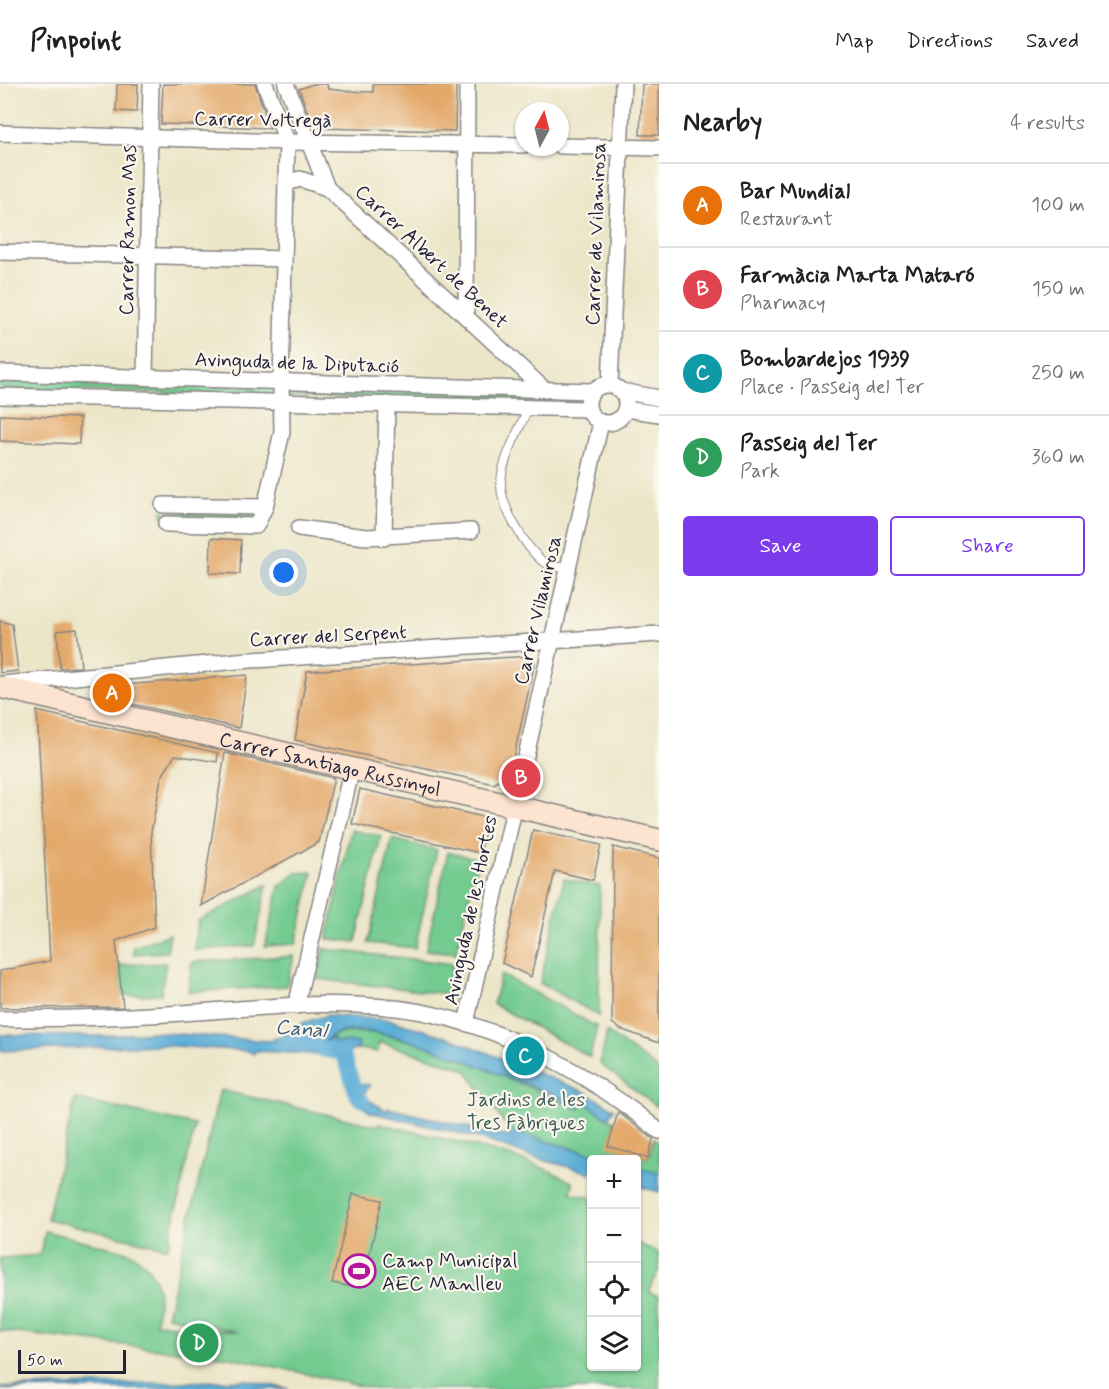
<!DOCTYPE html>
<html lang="en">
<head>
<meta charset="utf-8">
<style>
	body { margin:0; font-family:Mynerve,sans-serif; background:#f6f6f6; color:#202124 }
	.controls { position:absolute; right:18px; bottom:18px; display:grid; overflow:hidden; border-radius:6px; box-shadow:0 2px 4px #0004 }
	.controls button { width:54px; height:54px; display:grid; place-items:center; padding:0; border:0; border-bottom:2px solid #e0e0e0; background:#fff; color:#202124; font:30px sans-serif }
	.compass { position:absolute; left:515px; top:18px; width:54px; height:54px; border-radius:50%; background:#fff; box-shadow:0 2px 4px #0004; rotate:7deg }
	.scale { position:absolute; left:18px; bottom:15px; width:108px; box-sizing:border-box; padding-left:6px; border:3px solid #22223b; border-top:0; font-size:16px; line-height:21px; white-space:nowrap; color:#22223b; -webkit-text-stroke:4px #fbf7ec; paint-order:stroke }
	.you { position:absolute; left:284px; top:489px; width:21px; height:21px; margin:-15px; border:4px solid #fff; border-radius:50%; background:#1a73e8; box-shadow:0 0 0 9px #1a73e833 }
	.badge { display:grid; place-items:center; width:39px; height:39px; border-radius:50%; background:#7c3aed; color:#fff; font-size:20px; font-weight:700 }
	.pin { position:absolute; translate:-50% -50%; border:3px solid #fff; box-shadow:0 2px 6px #0006 }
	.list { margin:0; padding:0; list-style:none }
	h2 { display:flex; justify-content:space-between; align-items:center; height:78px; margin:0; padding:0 24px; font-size:26px }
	h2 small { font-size:20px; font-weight:400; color:#757577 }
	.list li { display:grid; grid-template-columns:39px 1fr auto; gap:18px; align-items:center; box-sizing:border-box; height:84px; padding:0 24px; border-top:2px solid #e0e0e0 }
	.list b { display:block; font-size:22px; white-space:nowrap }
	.list p { margin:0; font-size:20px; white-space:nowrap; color:#757577 }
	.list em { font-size:20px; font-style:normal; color:#757577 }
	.actions { display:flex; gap:12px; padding:18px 24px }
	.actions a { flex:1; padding:14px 0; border:2px solid #7c3aed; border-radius:6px; text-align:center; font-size:21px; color:#7c3aed }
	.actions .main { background:#7c3aed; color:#fff }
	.icon { flex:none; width:33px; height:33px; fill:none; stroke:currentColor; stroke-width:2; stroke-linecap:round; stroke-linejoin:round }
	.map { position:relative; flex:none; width:659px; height:1305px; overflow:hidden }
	header { display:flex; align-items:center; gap:36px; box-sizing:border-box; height:84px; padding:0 30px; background:#fff; border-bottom:2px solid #e0e0e0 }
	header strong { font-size:28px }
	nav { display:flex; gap:33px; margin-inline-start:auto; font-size:21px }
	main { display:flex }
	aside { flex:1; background:#fff }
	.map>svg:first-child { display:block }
	.green { fill:#73cb90; stroke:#4a7666; stroke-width:1.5 }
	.water { fill:#5cadd7; stroke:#3f6889; stroke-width:1.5 }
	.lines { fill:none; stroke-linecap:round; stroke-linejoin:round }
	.canal { stroke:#5cadd7; stroke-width:15 }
	.building { fill:#e3a96b }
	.lane-casing { stroke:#878482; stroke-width:10 }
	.street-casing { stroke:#878482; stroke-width:18 }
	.secondary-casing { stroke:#878482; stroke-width:24 }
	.lane { stroke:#fff; stroke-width:8 }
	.street { stroke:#fff; stroke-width:15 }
	.secondary { stroke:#fde4d1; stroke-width:21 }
	.labels { text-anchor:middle; stroke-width:4.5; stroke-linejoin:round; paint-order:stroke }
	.street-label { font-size:20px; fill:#22223b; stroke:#fbf7ec }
	.park-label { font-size:20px; fill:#3e5d59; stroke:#fbf7ec }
	.poi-label { font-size:20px; fill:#22223b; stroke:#fbf7ec; text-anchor:start }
	.water-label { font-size:21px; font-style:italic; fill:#395a79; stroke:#fbf7ec }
</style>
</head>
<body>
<header>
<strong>Pinpoint</strong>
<nav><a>Map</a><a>Directions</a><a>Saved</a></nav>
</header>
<main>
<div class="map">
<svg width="659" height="1305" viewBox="0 0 659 1305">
	<rect width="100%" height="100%" fill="#fbf7ec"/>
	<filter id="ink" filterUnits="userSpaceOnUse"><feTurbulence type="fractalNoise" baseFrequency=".0167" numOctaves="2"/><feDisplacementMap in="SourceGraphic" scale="12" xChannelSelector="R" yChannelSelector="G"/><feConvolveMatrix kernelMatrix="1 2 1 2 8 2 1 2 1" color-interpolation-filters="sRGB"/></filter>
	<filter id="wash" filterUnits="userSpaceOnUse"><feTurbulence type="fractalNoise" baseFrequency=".008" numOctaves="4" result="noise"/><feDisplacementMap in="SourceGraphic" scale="24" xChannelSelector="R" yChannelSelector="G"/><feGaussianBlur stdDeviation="1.35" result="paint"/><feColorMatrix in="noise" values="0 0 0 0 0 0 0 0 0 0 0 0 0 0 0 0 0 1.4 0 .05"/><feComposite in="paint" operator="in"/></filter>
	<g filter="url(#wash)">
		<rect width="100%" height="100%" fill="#ece6c9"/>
		<g class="green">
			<path d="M0 295 276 303V312L0 305Z"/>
			<path d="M286 304 576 312 575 321 287 313Z"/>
			<path d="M161 427 255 429 251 436 163 434Z"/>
			<path d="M351 746 381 752 356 858 327 855Z"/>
			<path d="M392 755 437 766 415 864 368 859Z"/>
			<path d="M448 768 478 775 456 869 426 866Z"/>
			<path d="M313 788 296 860 265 862 279 803 295 789Z"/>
			<path d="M564 795 600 802 599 932 540 899Z"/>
			<path d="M267 801 254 862 194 866 198 837Z"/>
			<path d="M170 850 167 868 133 870 134 863Z"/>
			<path d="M324 865 453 880 447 910 317 895Z"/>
			<path d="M294 872 287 902 188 908 192 878Z"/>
			<path d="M166 879 161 910 121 912 119 881Z"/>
			<path d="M501 890 597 943 590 973 493 920Z"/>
			<path d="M348 948 376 949 418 959 468 976 575 1023 582 1017 615 1038 609 1062 648 1074 654 1054 659 1058V1089L637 1083 636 1076 611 1075 510 1047 465 985 379 958 378 968 358 965V960L325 957 333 951Z"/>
			<path d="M607 948 659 986V1024L600 980Z"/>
			<path d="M220 1006 378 1042 379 1039C438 1055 522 1068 573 1099L571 1109 591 1113 592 1282H636L637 1159 659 1169V1185L649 1208 659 1212V1305H374L230 1273 0 1247V1174L40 1171 45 1147 132 1169 147 1182 155 1195 159 1209 156 1239 239 1248 167 1232Z"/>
			<path d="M75 1015 195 1041 168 1164 47 1135Z"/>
		</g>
		<g class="water">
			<path d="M328 931 389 936 448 953 583 1007 614 1025 608 1034 582 1017 580 1025 575 1023C556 1009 529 1002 507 994 474 980 352 924 325 957L333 954 335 958 358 959V965L330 974 329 971 255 967 254 970 248 967 160 961 0 967V951L104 952 152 948 271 957 305 938Z"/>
			<path d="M354 999 370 1001 362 1012 387 1027 388 1024 509 1053 510 1047 611 1075 592 1076 591 1089 532 1073 479 1054 369 1028 350 1010Z"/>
			<path d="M636 1083 659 1089V1108L637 1102Z"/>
			<path d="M247 1296 289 1305H0V1304Z"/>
		</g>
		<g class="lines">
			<path class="canal" d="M323 966 343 969 357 1012 362 1016"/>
		</g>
		<g id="blocks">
			<g class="building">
				<path d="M117 0H138L137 28 116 27Z"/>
				<path d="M163 0H255L270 44 161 40Z"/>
				<path d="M313 0H327L328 5 345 7 373 8V0H456L455 47 314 44 299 5Z"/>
				<path d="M642 0H659V51H640Z"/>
				<path d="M0 331 80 334 79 360 0 357Z"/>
				<path d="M211 454 241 456 240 490 210 489Z"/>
				<path d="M0 537 12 540 18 587 0 589Z"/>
				<path d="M77 545 81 583 60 584 57 547Z"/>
				<path d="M529 572 535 578 510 690 494 700 295 656 307 587Z"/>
				<path d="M247 591 239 644 110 615 111 602Z"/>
				<path d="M37 627 218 669 217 678 175 671 161 694 151 748 155 843 116 857 123 923 0 924V887L50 877Z"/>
				<path d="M225 669 334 694 319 758 201 822Z"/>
				<path d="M360 705 488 734 480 769 352 740Z"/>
				<path d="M533 746 601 761 593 796 555 787 531 893 502 879Z"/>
				<path d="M613 763 659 774V959L620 945 612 939Z"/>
				<path d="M618 1028 653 1055 648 1074 608 1062Z"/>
				<path d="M353 1110 382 1116 363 1198 349 1195 348 1202 332 1199Z"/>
			</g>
		</g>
	</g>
	<g filter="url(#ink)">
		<use href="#blocks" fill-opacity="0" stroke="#878482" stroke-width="1.5"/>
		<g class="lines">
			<g class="lane-casing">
				<path id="lane" d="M528 324C519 347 502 375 501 399 500 422 525 462 542 477 548 482 561 483 568 485"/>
			</g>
			<g class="street-casing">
				<g id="street">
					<path d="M286 0 327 104 545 306"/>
					<path d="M0 49 287 58 524 61"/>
					<path d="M560 62 659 64"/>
					<path d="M286 99 300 95 327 104"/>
					<path d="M0 168 284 175"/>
					<path d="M466 233 467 0"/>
					<path d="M0 289 593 307"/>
					<path d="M145 293 151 0"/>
					<circle cx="607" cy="320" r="19"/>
					<path d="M610 301 623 0"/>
					<path d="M621 307 659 314"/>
					<path d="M0 312 588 325"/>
					<path d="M626 325 659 330"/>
					<path d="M163 421 265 423"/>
					<path d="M166 440 256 442 265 423 282 348 281 299 287 58 265 0"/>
					<path d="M299 444 366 453 471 447"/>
					<path d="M384 454 387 320"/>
					<path d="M4 600 237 577 659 550"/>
					<path d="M296 922 352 684"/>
					<path d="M0 935C66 935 130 933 195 928 270 923 347 914 422 928 511 946 589 990 659 1047"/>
					<path d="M466 939 601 338"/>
				</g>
			</g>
			<g class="secondary-casing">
				<g id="secondary">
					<path id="s1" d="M0 603 659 756"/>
				</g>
			</g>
			<use href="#lane" class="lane"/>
			<use href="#street" class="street"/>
			<use href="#secondary" class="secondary"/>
		</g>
	</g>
	<defs>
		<g id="stadium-ring" transform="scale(1.725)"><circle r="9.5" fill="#fbf7ec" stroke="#b5179e" stroke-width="1.5"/><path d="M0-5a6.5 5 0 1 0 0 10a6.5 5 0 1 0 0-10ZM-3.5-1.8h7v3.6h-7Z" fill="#b5179e"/></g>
	</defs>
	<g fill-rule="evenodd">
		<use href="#stadium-ring" x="359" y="1187"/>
	</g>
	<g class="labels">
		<g class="street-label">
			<text transform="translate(263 35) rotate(1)" y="7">Carrer Voltregà</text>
			<text transform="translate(127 146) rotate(-89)" y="7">Carrer Ramon Mas</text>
			<text transform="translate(595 150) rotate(-88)" y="7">Carrer de Vilamirosa</text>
			<text transform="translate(432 172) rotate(43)" y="7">Carrer Albert de Benet</text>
			<text transform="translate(297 278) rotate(2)" y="7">Avinguda de la Diputació</text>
			<text transform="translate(537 526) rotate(-77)" y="7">Carrer Vilamirosa</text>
			<text transform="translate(328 551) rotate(-3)" y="7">Carrer del Serpent</text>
			<text dy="7" stroke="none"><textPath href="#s1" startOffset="339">Carrer Santiago Russinyol</textPath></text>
			<text transform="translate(470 826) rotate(-78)" y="7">Avinguda de les Hortes</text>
		</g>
		<g class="park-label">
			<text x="526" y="1022">Jardins de les<tspan x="526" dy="23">Tres Fàbriques</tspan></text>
		</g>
		<g class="poi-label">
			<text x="382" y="1183">Camp Municipal<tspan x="382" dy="23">AEC Manlleu</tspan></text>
		</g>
		<g class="water-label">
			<text transform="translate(301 944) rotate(5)" y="7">Canal</text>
		</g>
	</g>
</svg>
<div class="controls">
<button>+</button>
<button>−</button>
<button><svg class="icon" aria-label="locate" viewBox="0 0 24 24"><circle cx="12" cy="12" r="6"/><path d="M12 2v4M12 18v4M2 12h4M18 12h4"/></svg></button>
<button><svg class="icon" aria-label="layers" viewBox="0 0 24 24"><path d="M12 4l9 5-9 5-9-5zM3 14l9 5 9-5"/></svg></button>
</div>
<svg class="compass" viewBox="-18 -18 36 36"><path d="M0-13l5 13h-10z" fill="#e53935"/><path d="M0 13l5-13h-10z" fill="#757577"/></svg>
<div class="scale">50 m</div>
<div class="you"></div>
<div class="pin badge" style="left:112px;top:609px;background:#e8710a">A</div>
<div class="pin badge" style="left:521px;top:694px;background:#e0444e">B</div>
<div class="pin badge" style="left:525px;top:972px;background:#0f9aa8">C</div>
<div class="pin badge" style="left:199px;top:1259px;background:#2e9e5b">D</div>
</div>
<aside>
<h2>Nearby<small>4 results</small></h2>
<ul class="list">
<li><span class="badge" style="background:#e8710a">A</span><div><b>Bar Mundial</b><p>Restaurant</p></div><em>100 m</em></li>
<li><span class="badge" style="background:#e0444e">B</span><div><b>Farmàcia Marta Mataró</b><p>Pharmacy</p></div><em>150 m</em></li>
<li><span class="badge" style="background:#0f9aa8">C</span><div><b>Bombardejos 1939</b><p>Place · Passeig del Ter</p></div><em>250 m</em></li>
<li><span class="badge" style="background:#2e9e5b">D</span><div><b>Passeig del Ter</b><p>Park</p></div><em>360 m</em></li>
</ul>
<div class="actions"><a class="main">Save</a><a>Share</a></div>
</aside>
</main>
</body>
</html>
